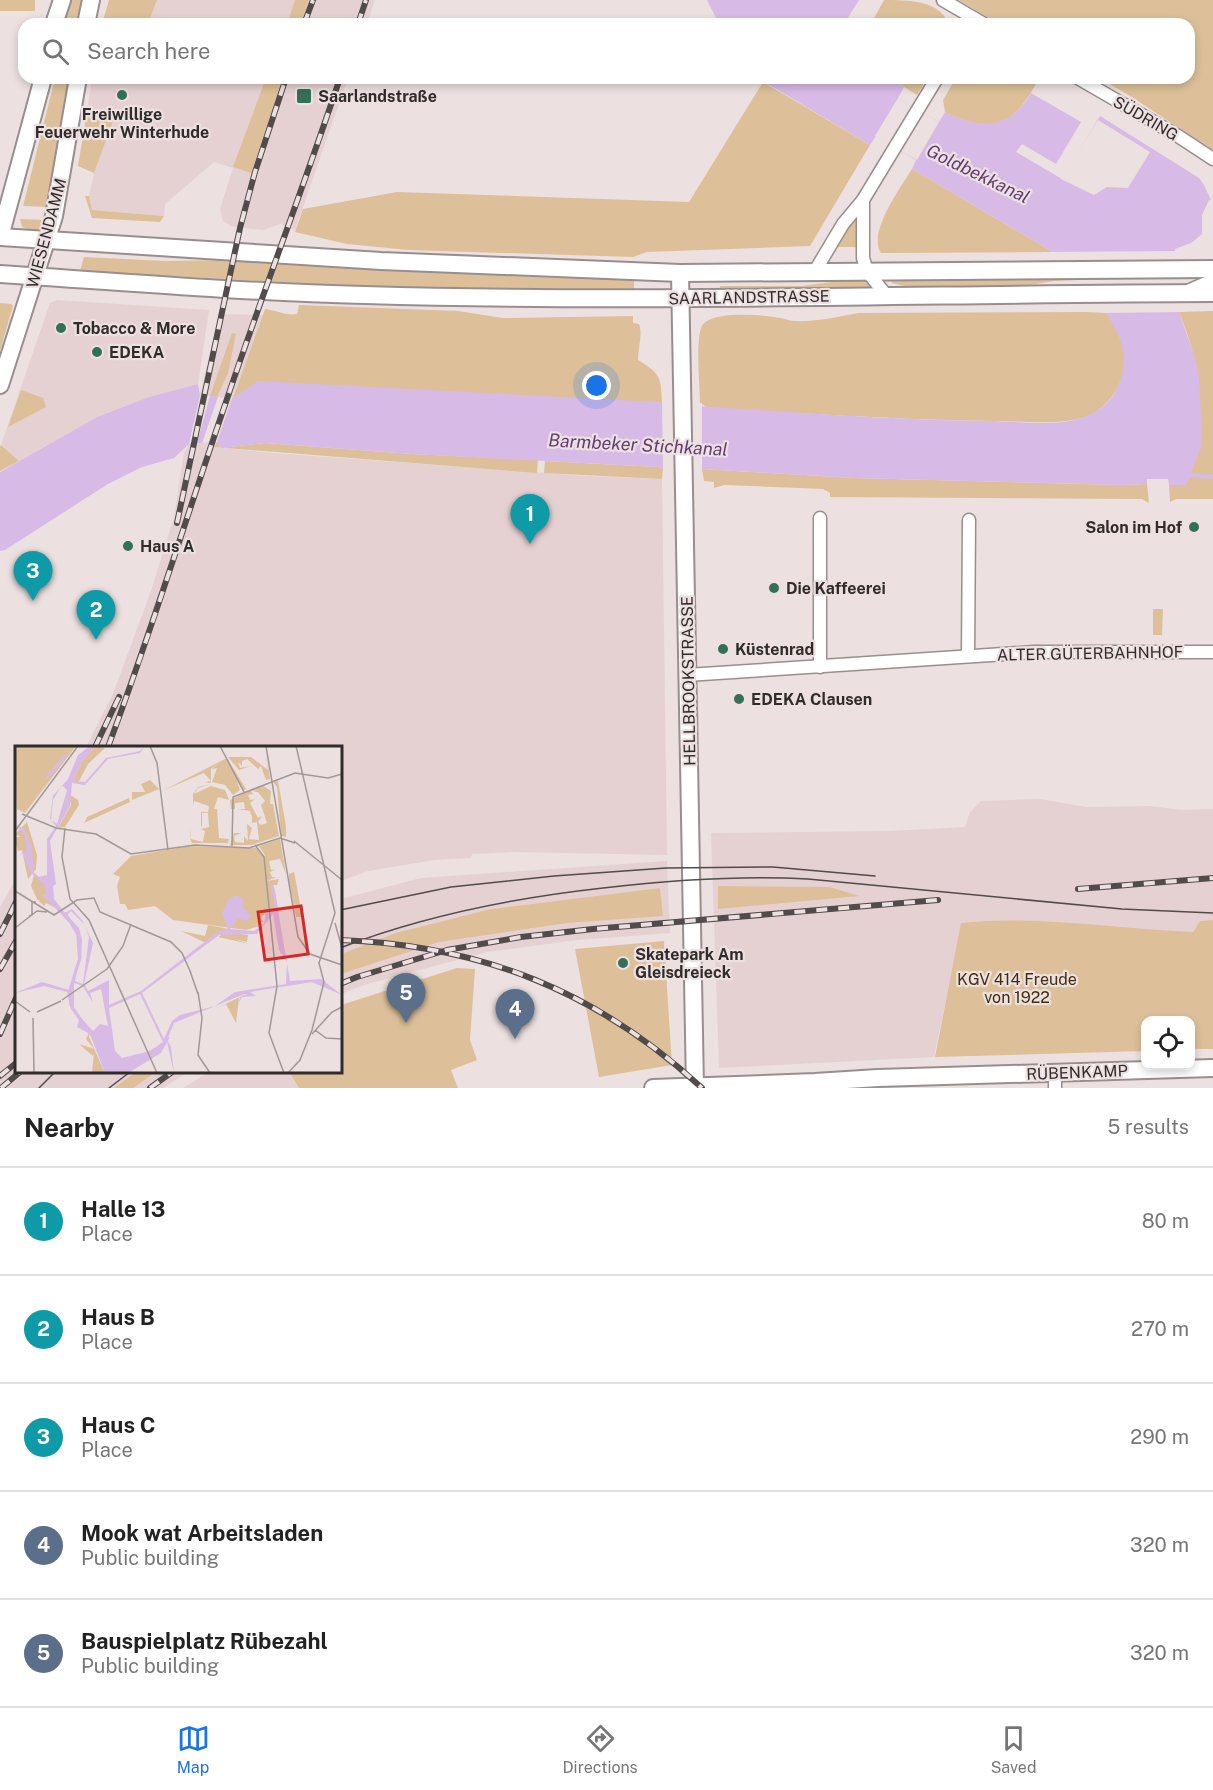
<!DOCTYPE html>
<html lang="en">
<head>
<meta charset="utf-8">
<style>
	body { margin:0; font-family:"Public Sans",sans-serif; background:#f6f6f6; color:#222 }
	.controls { position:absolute; right:18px; bottom:18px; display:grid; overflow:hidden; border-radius:12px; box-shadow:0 3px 9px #0003 }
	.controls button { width:54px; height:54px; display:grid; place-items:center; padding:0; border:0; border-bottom:2px solid #e0e0e0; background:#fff; color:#222; font:30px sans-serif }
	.you { position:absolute; left:597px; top:386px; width:21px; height:21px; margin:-15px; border:4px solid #fff; border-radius:50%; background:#1a73e8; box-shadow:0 0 0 9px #1a73e833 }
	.badge { display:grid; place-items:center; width:39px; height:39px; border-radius:50%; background:#1a73e8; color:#fff; font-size:20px; font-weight:700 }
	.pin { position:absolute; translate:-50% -50px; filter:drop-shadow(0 2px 3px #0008) }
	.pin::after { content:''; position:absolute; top:32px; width:21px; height:18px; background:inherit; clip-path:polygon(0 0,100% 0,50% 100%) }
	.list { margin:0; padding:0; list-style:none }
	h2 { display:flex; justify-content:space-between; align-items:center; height:78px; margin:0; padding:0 24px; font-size:26px }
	h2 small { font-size:20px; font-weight:400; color:#767676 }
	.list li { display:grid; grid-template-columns:39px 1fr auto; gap:18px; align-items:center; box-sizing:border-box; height:108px; padding:0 24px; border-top:2px solid #e0e0e0 }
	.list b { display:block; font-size:22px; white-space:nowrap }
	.list p { margin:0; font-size:20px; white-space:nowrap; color:#767676 }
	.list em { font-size:20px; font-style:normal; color:#767676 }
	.icon { flex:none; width:33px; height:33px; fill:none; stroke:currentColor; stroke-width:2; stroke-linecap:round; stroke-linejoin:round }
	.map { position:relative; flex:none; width:1213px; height:1088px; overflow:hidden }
	.search { position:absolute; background:#fff; box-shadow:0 3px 9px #0003; left:18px; right:18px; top:18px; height:66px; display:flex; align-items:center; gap:15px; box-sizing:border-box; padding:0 21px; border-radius:18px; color:#767676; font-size:22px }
	.sheet { height:618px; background:#fff }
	nav { display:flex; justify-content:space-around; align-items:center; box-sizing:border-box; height:84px; border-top:2px solid #e0e0e0; background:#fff; font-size:16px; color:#767676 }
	nav a { display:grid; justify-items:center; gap:3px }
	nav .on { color:#1a73e8 }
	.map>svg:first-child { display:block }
	.built { fill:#e5d1d2 }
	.green { fill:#ddc099 }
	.water { fill:#d8bae6 }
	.pier { fill:#ece0e0 }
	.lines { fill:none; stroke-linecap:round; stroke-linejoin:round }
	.stream { stroke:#d8bae6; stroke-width:4 }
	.street-casing { stroke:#998e8e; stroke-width:15 }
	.secondary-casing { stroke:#998e8e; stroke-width:20 }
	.street { stroke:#fff; stroke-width:12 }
	.secondary { stroke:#fff; stroke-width:16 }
	.tram { stroke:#514b4b; stroke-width:1.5 }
	.rail-casing { stroke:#514b4b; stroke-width:6 }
	.rail { stroke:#ece0e0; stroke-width:4; stroke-dasharray:11; stroke-linecap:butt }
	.poi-dot { fill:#356f57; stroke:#ece0e0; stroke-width:2 }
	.labels { text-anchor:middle; stroke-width:4.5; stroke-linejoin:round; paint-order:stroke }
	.poi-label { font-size:16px; font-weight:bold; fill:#312c2c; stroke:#ece0e0; text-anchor:start }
	.street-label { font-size:16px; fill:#312c2c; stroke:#ece0e0 }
	.park-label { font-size:16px; fill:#442e09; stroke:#ece0e0 }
	.water-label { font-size:18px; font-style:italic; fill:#623b73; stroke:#ece0e0 }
	.inset-river { fill:none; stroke:#d8bae6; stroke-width:3 }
	.inset-road { fill:none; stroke:#a19898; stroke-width:1.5 }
	.view { fill:#d62828; fill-opacity:0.15; stroke:#d62828; stroke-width:3 }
	.inset-edge { fill:none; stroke:#312c2c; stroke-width:3 }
</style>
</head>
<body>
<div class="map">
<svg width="1213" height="1088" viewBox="0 0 1213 1088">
	<rect width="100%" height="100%" fill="#ece0e0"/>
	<g class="built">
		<path d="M157 0H375L367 24H148Z"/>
		<path d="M92 78H348L295 230 280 224 263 230 243 228 231 226 223 221 220 209 233 168 214 162 165 204 164 216 92 210 89 196 94 173 114 119 87 112Z"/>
		<path d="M57 300 209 310 198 384 149 397 97 417 19 461 1 445 50 303Z"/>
		<path d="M219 314 263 315 233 398 200 395Z"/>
		<path d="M217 442 215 447 273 453 588 476 662 479 667 855 514 852 472 854 471 858 434 860 368 871 341 881 340 747H86L113 694 152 588 174 517 184 453 189 444Z"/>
		<path d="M1040 799 1086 807 1150 806 1182 810 1213 809V920L1200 921 1193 932 1138 930 1050 922 979 921 962 923 934 1057 719 1068 711 833 890 831 965 827 970 812 981 801Z"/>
		<path d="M667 861 670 933 577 940 487 952 364 985 341 994V899L421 878Z"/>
		<path d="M16 879V1072H188L163 1088H0V907Z"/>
		<path d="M209 1072H289L299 1088H183Z"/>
	</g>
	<g class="green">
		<rect x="0" y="0" width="35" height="11"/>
		<path d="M70 0H86L81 24H62Z"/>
		<path d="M109 0H157L148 24H102Z"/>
		<path d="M295 0H309L301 24H287Z"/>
		<path d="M884 0C906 0 941 0 948 24H871Z"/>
		<path d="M959 0H1213V150L1130 96 1099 78H1189V24H999Z"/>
		<path d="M55 78H71L48 207 23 206Z"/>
		<path d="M266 78H283L251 173 233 167Z"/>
		<path d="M890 78H927L917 95Z"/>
		<path d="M956 78H1039C1015 125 994 136 945 112L943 100Z"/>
		<path d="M763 82 870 145 810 246 647 252 633 257 409 250 347 244 295 232 303 209 397 192 689 202Z"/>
		<path d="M87 112 114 119 94 173 78 166Z"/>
		<path d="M912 169 1053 252 881 253C867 233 901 187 912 169Z"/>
		<path d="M85 196H89L92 210 164 216 160 222 92 218Z"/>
		<path d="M855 218 857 220 856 247H837Z"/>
		<path d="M20 219 45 220 41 228 35 232 22 227Z"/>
		<path d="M84 257 165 261 228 260 534 277 634 279V290H427L80 271Z"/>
		<path d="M1177 277V279L1074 280 1054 281 1018 287 912 288 892 283 891 280 892 279Z"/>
		<path d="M854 279 867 280 874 287 872 289 720 290V286H802Z"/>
		<path d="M0 303 11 304 13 306 0 351Z"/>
		<path d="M299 305 458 311 503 318 633 316V323L639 324C643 334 638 348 638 360 661 374 661 377 662 404L657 402 233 398 265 309C276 310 286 316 297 314Z"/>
		<path d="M1213 311V499H1176L1170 502 1169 485 1186 484C1195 467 1196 450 1197 430 1201 381 1197 357 1179 312Z"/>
		<path d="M1086 312 1108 313C1114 325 1121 337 1124 351 1129 374 1114 401 1094 413 1069 427 1024 421 995 421 899 420 804 413 708 408L700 403C700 386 695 339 702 326 711 310 765 315 781 318 786 319 790 321 795 321 816 322 837 317 858 313Z"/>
		<path d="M232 333 236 334 228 373 217 397 210 396Z"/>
		<path d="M21 390 43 398 46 407 8 427Z"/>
		<path d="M217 442 221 448 265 443 412 454 538 460 537 473 214 447Z"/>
		<path d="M1 445 19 461 0 471V446Z"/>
		<path d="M545 461 658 467 663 469 662 479 544 473Z"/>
		<path d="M702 469 854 478 1122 485 1147 484 1149 503 1142 499 830 497V493L823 489 724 485 714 488V482L704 481Z"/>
		<path d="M1153 609H1163L1162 635H1153Z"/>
		<path d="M718 886 830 887 859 896 718 909Z"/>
		<path d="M660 888 663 916 567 923 439 942 341 974V954L396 933 491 909Z"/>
		<path d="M1213 920V1049H1191L1190 1020H1146L1145 1051 935 1057 961 923C1038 915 1116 929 1193 932L1200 921Z"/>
		<path d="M664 941 672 1065 599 1077 575 949Z"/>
		<path d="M457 968 475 969 470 1040 477 1060 451 1070 458 1088H299L289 1072H340L341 1005Z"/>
		<path d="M136 1072H156L133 1088H114Z"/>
	</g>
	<g class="water">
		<path d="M707 0H859L844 24H719Z"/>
		<path d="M758 78H890L904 87 898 98 939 122 945 112C980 129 1009 131 1031 93L1081 122 1056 164 1022 144 1016 152 1062 179 1100 116 1199 178 1204 185 1211 200H1209L1202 215V234L1191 243 1175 249 1179 312 1195 358 1199 377 1202 435 1201 447 1186 485H1169L1168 479H1147V484L1122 485 854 478 702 469H663L658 467 412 454 265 443 221 448 217 442 189 444 174 458 142 467 108 484 5 550 0 551V472L97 417 149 397 198 384 200 395 233 398 258 381 657 402 662 404C770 410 879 420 988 421 1019 421 1058 428 1087 416 1112 406 1123 384 1124 359 1126 329 1076 270 1053 252L912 169 916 160 876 136 870 145Z"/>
	</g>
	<g class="pier">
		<path d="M898 98 939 122 917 160 875 136Z"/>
		<path d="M1098 120 1150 152 1128 188 1107 187 1094 195 1061 179Z"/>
		<path d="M1178 251 1182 312 1104 313 1086 288 1061 262 1048 252Z"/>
		<path d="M200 395 210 396 197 443 189 444Z"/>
		<path d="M218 397 232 398 217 442 202 443Z"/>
		<path d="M662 400 702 403V469H663Z"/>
	</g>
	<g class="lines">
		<path class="stream" d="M1187 475 1213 477"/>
		<g class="street-casing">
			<g id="street">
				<path d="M943 0 984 24"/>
				<path d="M1078 78 1178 136 1213 159"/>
				<path d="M863 200V258L867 271 886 295"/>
				<path d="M815 271 843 224 863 200 937 78"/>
				<path d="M1190 290 1213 280"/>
				<path d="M968 656 969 520"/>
				<path d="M820 667V518"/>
				<path d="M687 675 1035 652H1213"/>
				<path d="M1055 1088V1072"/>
			</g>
		</g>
		<g class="secondary-casing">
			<g id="secondary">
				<path d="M54 24 62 0"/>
				<path d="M86 24 91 0"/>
				<path d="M0 237 381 261 680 273 1213 269"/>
				<path d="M0 237 43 78"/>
				<path d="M680 273 695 1088"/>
				<path d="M0 274C122 282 243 292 365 295 648 303 931 294 1213 293"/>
				<path d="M0 385 54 216 78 78"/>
				<path d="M653 1088 815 1082 878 1078 1213 1068"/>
			</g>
		</g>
		<use href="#street" class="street"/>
		<use href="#secondary" class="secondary"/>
		<g class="tram">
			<path d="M340 910 451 887 554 876 666 868 773 867 875 876"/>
			<path d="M340 948C425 915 513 898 603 888 671 880 739 875 808 879L1122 909 1213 913"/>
			<path d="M39 1088 55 1072"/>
			<path d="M109 1088 130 1072"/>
		</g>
		<g class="rail-casing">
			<g id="rail">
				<path d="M304 24 313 0"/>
				<path d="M358 24 366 0"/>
				<path d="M177 523 240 228 255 172 286 78"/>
				<path d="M95 747 119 697"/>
				<path d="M108 747C151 633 187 515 227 399 263 292 304 186 340 78"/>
				<path d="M1078 889 1213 878"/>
				<path d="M0 934 16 902"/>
				<path d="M340 940C482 945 598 992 702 1088"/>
				<path d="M0 969 16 941"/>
				<path d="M340 984 357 977 447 950 521 937 593 929 938 900"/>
				<path d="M0 1034 16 998"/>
				<path d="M0 1076 16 1063"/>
				<path d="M1 1088 20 1072"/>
				<path d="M150 1088 172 1072"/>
			</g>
		</g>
		<use href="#rail" class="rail"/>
	</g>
	<g class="poi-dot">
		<circle cx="122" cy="95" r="6"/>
		<rect x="296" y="88" width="16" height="16" rx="3"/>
		<circle cx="61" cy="328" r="6"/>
		<circle cx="97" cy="352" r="6"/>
		<circle cx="1194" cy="527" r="6"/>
		<circle cx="128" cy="546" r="6"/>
		<circle cx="774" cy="588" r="6"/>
		<circle cx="723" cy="649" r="6"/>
		<circle cx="739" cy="699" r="6"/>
		<circle cx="623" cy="963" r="6"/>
	</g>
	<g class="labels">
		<g class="poi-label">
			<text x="318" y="102">Saarlandstraße</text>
			<text x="122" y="120" text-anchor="middle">Freiwillige<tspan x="122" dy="18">Feuerwehr Winterhude</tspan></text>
			<text x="73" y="334">Tobacco &amp; More</text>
			<text x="109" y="358">EDEKA</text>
			<text x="1182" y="533" text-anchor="end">Salon im Hof</text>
			<text x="140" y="552">Haus A</text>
			<text x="786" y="594">Die Kaffeerei</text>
			<text x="735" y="655">Küstenrad</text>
			<text x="751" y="705">EDEKA Clausen</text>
			<text x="635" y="960">Skatepark Am<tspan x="635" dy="18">Gleisdreieck</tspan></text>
		</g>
		<g class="street-label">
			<text transform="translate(1146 118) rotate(30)" y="6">SÜDRING</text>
			<text transform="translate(46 233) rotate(-75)" y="6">WIESENDAMM</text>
			<text transform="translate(749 297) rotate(-1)" y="6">SAARLANDSTRASSE</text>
			<text transform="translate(1090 653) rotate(-1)" y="6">ALTER GÜTERBAHNHOF</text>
			<text transform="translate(688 681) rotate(-91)" y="6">HELLBROOKSTRASSE</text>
			<text transform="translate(1077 1072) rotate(-2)" y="6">RÜBENKAMP</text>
		</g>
		<g class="park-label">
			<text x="1017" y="985">KGV 414 Freude<tspan x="1017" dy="18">von 1922</tspan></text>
		</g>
		<g class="water-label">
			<text transform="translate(978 174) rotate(26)" y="6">Goldbekkanal</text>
			<text transform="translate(638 445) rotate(3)" y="6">Barmbeker Stichkanal</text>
		</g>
	</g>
	<g transform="translate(15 746)">
		<rect width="327" height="327" fill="#ece0e0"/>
		<path d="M0 0H61L10 67 2 63ZM81 0 90 2 73 18 63 37 58 35 67 15ZM250 0 255 33 251 34 246 20 243 23 232 13 227 15V20L223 16 225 22 236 20 224 24 213 11H236L253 24ZM212 12 231 43 228 45 222 35 225 44 218 49 210 39 197 36 202 22 197 23 202 18 196 23V36L195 37 190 36 196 35 189 27 149 44ZM135 34 144 43 117 54V46H130L126 38ZM263 35 271 80V91L266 90 262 41 258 36ZM196 38 183 42 179 48 196 40 210 44 214 54 203 51 199 63H202L204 92 214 93 213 87 214 93 213 97H177L176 95 175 88V83L176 93 188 96 190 85 186 83 194 81 193 67H187V80H186V66H193L194 60 179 55 178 60V48L183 41ZM247 39 256 45 255 58H258L264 90 236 99H217L191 97 215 99 219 87H226L219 90 220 96 229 97V90L233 95 232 78 237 82 234 93 244 94 242 76 237 77V69H230L231 76 230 69H236L235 65 223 63H230L229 56 220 57V63H216L215 54ZM242 44 238 46H243L250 55 246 59 252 77 246 79 243 76 247 70 243 72 235 57 240 53 235 54 233 49 238 48 236 45ZM54 48 63 54 64 59 50 81 43 82 56 59ZM114 52 115 56 69 77 72 71ZM12 76 22 109 21 123 13 133 7 104 3 105 0 95V91H6L0 88ZM265 93 271 128 265 113 254 115 256 124 261 123 255 126 257 131H261L252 135 264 133 262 139H258L260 145 263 165 265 184 263 166 254 163 246 172 249 176H245L248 179 231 184 158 174 140 160 113 164 110 158H105L102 140 105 131 98 128 116 110 175 100 241 102 251 111 244 100ZM279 126 282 141 287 171H281L274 136V128ZM19 129 30 138 32 151 27 148 41 162 31 157 29 160 22 153 16 140ZM193 179 214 183 191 197 166 185 190 190ZM211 186 233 189 232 196 219 193 235 198 203 191ZM233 247 224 252 221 277 211 258 198 264ZM74 287V291L90 327H77L79 307 78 310 64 298 79 303 71 293Z" fill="#ddc099" fill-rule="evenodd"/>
		<path d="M75 0H81L67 15 58 35 70 36 91 12 125 5 130 0 125 7 93 13 70 39 57 37 55 60 35 95 41 138 38 140 39 153 50 167 57 163 67 174 78 197 69 238 73 245 94 234V259L126 245 201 187 213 183 207 167 213 154 221 149 227 152 228 162 236 169 232 175 223 172 215 183 239 185 249 178 251 165 263 164 275 235 306 233 327 249 297 236 235 246 241 250 227 251 223 258 225 252 227 250 233 248H229L159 277 152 294 156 301 159 327 152 296 146 307 113 327H90L75 288 62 281 64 274 56 263 52 246 29 240 0 247 27 236 54 244 63 214 61 184 27 148 31 149 29 138 17 128 14 123 10 90 0 78 10 84 17 102 19 127 24 131 32 129V93L41 80 35 73 38 50 53 33 63 9ZM47 39 52 44 42 78 36 74 38 54ZM56 165 69 178 74 191 68 238 60 235 67 195 64 182 52 169ZM258 168 264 204 272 217 271 238 220 246 200 260 165 269 157 275 149 293 127 247 204 189 242 188ZM59 237 68 240 78 257 75 247 86 243 93 280 85 278 78 285 59 264ZM125 248 148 296 135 305 107 312 100 305 94 262Z" fill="#d8bae6" fill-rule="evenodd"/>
		<path class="inset-river" d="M32 32 51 9M14 119 9 107 14 106M257 139 262 164M50 167 65 192V212L54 247M55 251 56 259 73 285 103 315 112 316 142 303 148 300 151 293H152L148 300 142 304 136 307M105 327 132 309"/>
		<path class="inset-road" d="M135 0 142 17 153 104M205 0 229 46M251 0 283 191 295 208 327 219M7 68 41 82 81 88 116 108 180 99 234 102 265 92 280 97M50 82 47 111 55 153 74 174 142 327M0 85 63 0M279 95 327 134M240 99 249 111 262 240 254 287 269 327M217 100 218 51 280 27 313 32 327 28M0 145 39 169 62 154 79 152 85 166 156 196 167 207 176 227M14 170 17 169V156H21M320 177 327 202M0 182 22 165 32 166M175 225 183 248M183 246 187 272 183 309 195 327M47 254 92 223 108 200 116 178M0 255 15 266M22 266 46 255M18 272 19 327M300 284 311 292 327 293M297 288 317 266 327 261M273 327 285 314 297 284 309 236 304 217 320 167 281 0"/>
		<path class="view" d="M286 160 293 208 250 214 243 166Z"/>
		<rect width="327" height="327" class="inset-edge"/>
	</g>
</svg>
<div class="controls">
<button><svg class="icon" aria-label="locate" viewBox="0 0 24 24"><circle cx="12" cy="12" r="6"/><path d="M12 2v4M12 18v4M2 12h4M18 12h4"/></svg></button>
</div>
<div class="you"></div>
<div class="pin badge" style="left:530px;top:544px;background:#0f9aa8">1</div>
<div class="pin badge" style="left:96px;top:640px;background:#0f9aa8">2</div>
<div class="pin badge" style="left:33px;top:601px;background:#0f9aa8">3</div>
<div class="pin badge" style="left:515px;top:1039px;background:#5c6f8a">4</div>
<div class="pin badge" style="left:406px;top:1023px;background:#5c6f8a">5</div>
<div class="search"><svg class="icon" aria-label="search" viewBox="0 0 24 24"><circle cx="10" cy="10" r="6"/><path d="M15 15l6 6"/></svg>Search here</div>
</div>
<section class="sheet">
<h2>Nearby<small>5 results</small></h2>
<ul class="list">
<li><span class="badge" style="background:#0f9aa8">1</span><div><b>Halle 13</b><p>Place</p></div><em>80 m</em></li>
<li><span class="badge" style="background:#0f9aa8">2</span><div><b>Haus B</b><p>Place</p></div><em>270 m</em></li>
<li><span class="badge" style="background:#0f9aa8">3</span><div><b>Haus C</b><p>Place</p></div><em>290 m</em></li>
<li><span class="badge" style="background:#5c6f8a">4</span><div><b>Mook wat Arbeitsladen</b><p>Public building</p></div><em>320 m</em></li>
<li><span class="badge" style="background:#5c6f8a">5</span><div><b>Bauspielplatz Rübezahl</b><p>Public building</p></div><em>320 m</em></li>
</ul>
</section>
<nav>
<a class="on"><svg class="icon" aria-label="map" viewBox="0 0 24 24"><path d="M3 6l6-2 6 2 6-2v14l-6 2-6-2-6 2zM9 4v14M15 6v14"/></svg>Map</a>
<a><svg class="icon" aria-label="directions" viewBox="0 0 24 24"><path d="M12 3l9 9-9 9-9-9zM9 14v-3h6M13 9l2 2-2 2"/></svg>Directions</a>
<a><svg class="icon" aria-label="saved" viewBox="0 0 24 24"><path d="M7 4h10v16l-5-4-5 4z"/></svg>Saved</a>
</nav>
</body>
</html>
